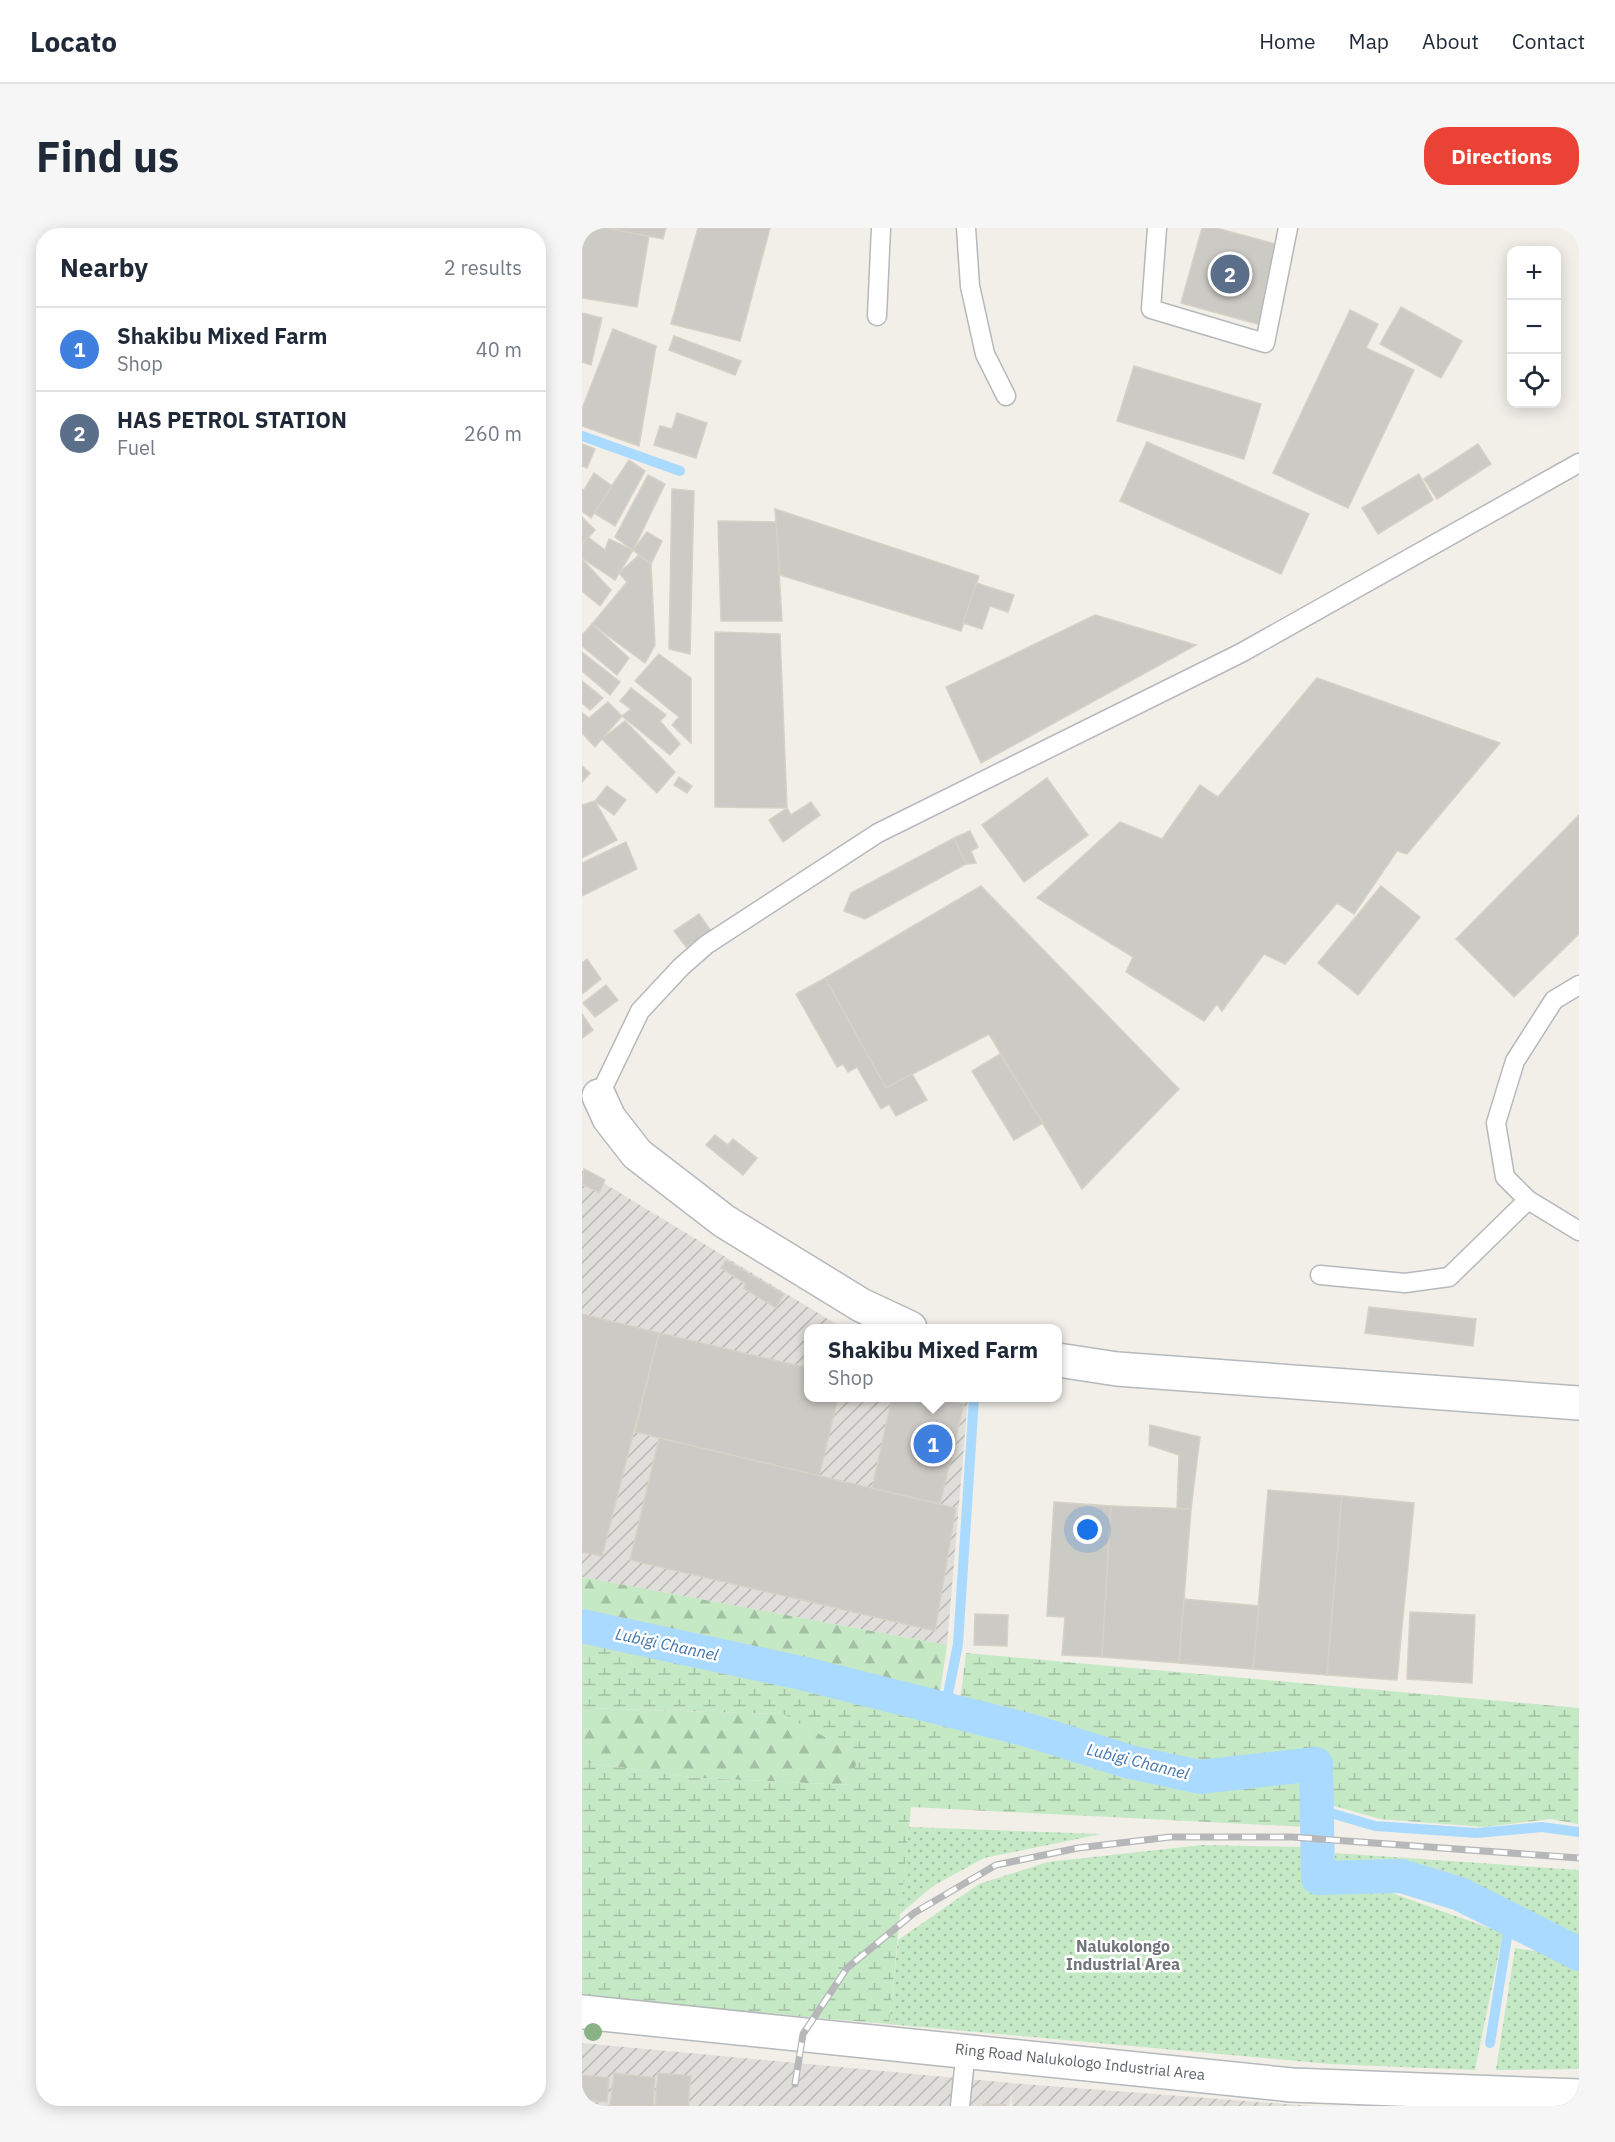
<!DOCTYPE html>
<html lang="en">
<head>
<meta charset="utf-8">
<style>
	body { margin:0; font-family:"IBM Plex Sans",sans-serif; background:#f6f6f7; color:#1f2937 }
	.controls { position:absolute; right:18px; top:18px; display:grid; overflow:hidden; border-radius:12px; box-shadow:0 3px 15px #0003 }
	.controls button { width:54px; height:54px; display:grid; place-items:center; padding:0; border:0; border-bottom:2px solid #e0e1e3; background:#fff; color:#1f2937; font:30px sans-serif }
	.you { position:absolute; left:506px; top:1302px; width:21px; height:21px; margin:-15px; border:4px solid #fff; border-radius:50%; background:#1a73e8; box-shadow:0 0 0 9px #1a73e833 }
	.badge { display:grid; place-items:center; width:39px; height:39px; border-radius:50%; background:#ea4335; color:#fff; font-size:20px; font-weight:700 }
	.pin { position:absolute; translate:-50% -50%; border:3px solid #fff; box-shadow:0 2px 6px #0006 }
	.popup { position:absolute; left:222px; top:1096px; width:258px; height:78px; box-sizing:border-box; display:grid; place-content:center; border-radius:12px; background:#fff; filter:drop-shadow(0 2px 4px #0005); font-size:20px; white-space:nowrap; color:#747a83 }
	.popup b { font-size:22px; color:#1f2937 }
	.popup::after { content:''; position:absolute; left:50%; top:100%; margin-left:-12px; border:12px solid transparent; border-top-color:#fff }
	.list { margin:0; padding:0; list-style:none }
	h2 { display:flex; justify-content:space-between; align-items:center; height:78px; margin:0; padding:0 24px; font-size:26px }
	h2 small { font-size:20px; font-weight:400; color:#747a83 }
	.list li { display:grid; grid-template-columns:39px 1fr auto; gap:18px; align-items:center; box-sizing:border-box; height:84px; padding:0 24px; border-top:2px solid #e0e1e3 }
	.list b { display:block; font-size:22px; white-space:nowrap }
	.list p { margin:0; font-size:20px; white-space:nowrap; color:#747a83 }
	.list em { font-size:20px; font-style:normal; color:#747a83 }
	.icon { flex:none; width:33px; height:33px; fill:none; stroke:currentColor; stroke-width:2; stroke-linecap:round; stroke-linejoin:round }
	.map { position:relative; flex:none; width:997px; height:1878px; overflow:hidden; border-radius:24px }
	header { display:flex; align-items:center; gap:36px; box-sizing:border-box; height:84px; padding:0 30px; background:#fff; border-bottom:2px solid #e0e1e3 }
	header strong { font-size:28px }
	nav { display:flex; gap:33px; margin-inline-start:auto; font-size:21px }
	.intro { display:flex; align-items:center; justify-content:space-between; box-sizing:border-box; height:144px; padding:0 36px }
	h1 { margin:0; font-size:42px }
	.button { padding:15px 27px; border-radius:24px; background:#ea4335; color:#fff; font-size:21px; font-weight:700 }
	main { display:flex; gap:36px; padding:0 36px }
	aside { flex:1; background:#fff; border-radius:24px; box-shadow:0 3px 15px #0003 }
	.map>svg:first-child { display:block }
	.industrial { fill:url(#industrial-furrows) }
	.grass { fill:url(#grass-dots) }
	.forest { fill:url(#forest-firs) }
	.wetland { fill:url(#wetland-marsh) }
	.lines { fill:none; stroke-linecap:round; stroke-linejoin:round }
	.stream { stroke:#aadaff; stroke-width:10 }
	.canal { stroke:#aadaff; stroke-width:34 }
	.building { fill:#cccac5; stroke:#d6d1c6; stroke-width:1.5 }
	.lane-casing { stroke:#b5b8bc; stroke-width:21 }
	.street-casing { stroke:#b5b8bc; stroke-width:36 }
	.lane { stroke:#fff; stroke-width:18 }
	.street { stroke:#fff; stroke-width:33 }
	.rail-casing { stroke:#b6b7b8; stroke-width:7 }
	.rail { stroke:#fff; stroke-width:4.5; stroke-dasharray:14; stroke-linecap:butt }
	.tree { fill:#89b387 }
	.labels { text-anchor:middle; stroke-width:5; stroke-linejoin:round; paint-order:stroke }
	.street-label { font-size:15px; fill:#5f6368; stroke:#fff }
	.water-label { font-size:16px; font-style:italic; fill:#4174aa; stroke:#fff }
	.neighbourhood-label { font-size:16px; font-weight:bold; fill:#70757a; stroke:#fff }
</style>
</head>
<body>
<header>
<strong>Locato</strong>
<nav><a>Home</a><a>Map</a><a>About</a><a>Contact</a></nav>
</header>
<div class="intro"><h1>Find us</h1><a class="button">Directions</a></div>
<main>
<aside>
<h2>Nearby<small>2 results</small></h2>
<ul class="list">
<li><span class="badge" style="background:#3f7fe0">1</span><div><b>Shakibu Mixed Farm</b><p>Shop</p></div><em>40 m</em></li>
<li><span class="badge" style="background:#5c6f8a">2</span><div><b>HAS PETROL STATION</b><p>Fuel</p></div><em>260 m</em></li>
</ul>
</aside>
<div class="map">
<svg width="997" height="1878" viewBox="0 0 997 1878">
	<defs>
		<pattern id="industrial-furrows" width="10" height="10" patternUnits="userSpaceOnUse" patternTransform="scale(1.5)"><rect width="10" height="10" fill="#e0deda"/><path d="M-1 1l2-2M0 10L10 0M9 11l2-2" fill="none" stroke="#b9b8b5"/></pattern>
		<pattern id="grass-dots" width="8" height="8" patternUnits="userSpaceOnUse" patternTransform="scale(1.5)"><rect width="8" height="8" fill="#c5e8c5"/><path d="M2 2h.1M6 6h.1" fill="none" stroke="#a3c0a4" stroke-width="1.8" stroke-linecap="round"/></pattern>
		<pattern id="forest-firs" width="22" height="20" patternUnits="userSpaceOnUse" patternTransform="scale(1.5)"><rect width="22" height="20" fill="#c5e8c5"/><path d="M5 1l3.5 6h-7zM16 11l3.5 6h-7z" fill="#a3c0a4"/></pattern>
		<pattern id="wetland-marsh" width="20" height="14" patternUnits="userSpaceOnUse" patternTransform="scale(1.5)"><rect width="20" height="14" fill="#c5e8c5"/><path d="M1 5h8M5 5V1M11 12h8M15 12V8" fill="none" stroke="#a3c0a4"/></pattern>
	</defs>
	<rect width="100%" height="100%" fill="#f1efe8"/>
	<g class="industrial">
		<path d="M0 942 261 1100H226V1170H386L365 1417 0 1349Z"/>
		<path d="M0 1815 429 1855 730 1878H430L429 1864 428 1878H0Z"/>
	</g>
	<g class="grass">
		<path d="M327 1599 519 1606 402 1630 351 1658 318 1686Z"/>
		<path d="M620 1617 721 1619 723 1657 804 1663 921 1705 893 1842 748 1836 307 1796 316 1712 397 1656 466 1634Z"/>
		<path d="M753 1625 997 1642V1712L838 1644 784 1638 751 1641Z"/>
		<path d="M933 1720 973 1726 997 1736V1841L914 1842Z"/>
	</g>
	<g class="forest">
		<path d="M0 1349 365 1417 357 1470 0 1386Z"/>
		<path d="M0 1480 201 1486 277 1527 269 1557 115 1550 0 1534Z"/>
	</g>
	<g class="wetland">
		<path d="M0 1407 339 1482 609 1555 724 1544 726 1599 329 1579 307 1796 0 1770V1534L115 1550 269 1557 276 1527 201 1486 0 1480Z"/>
		<path d="M384 1425 997 1480 996 1596 968 1591 902 1599 798 1591 742 1575 738 1528 616 1539 553 1526 378 1474Z"/>
	</g>
	<g class="lines">
		<g class="stream">
			<path d="M0 208 98 243"/>
			<path d="M363 1481 376 1416 392 1170"/>
			<path d="M735 1581 793 1598 895 1605 960 1599 997 1604"/>
			<path d="M908 1815 928 1691"/>
		</g>
		<path class="canal" d="M0 1398 219 1445 446 1502 548 1534 618 1549 734 1536 736 1650 819 1648 878 1666 997 1726"/>
	</g>
	<g class="building">
		<path d="M0 0H24L67 8 55 79 0 70Z"/>
		<path d="M24 0H84L81 11Z"/>
		<path d="M116 0H188L158 113 89 96Z"/>
		<path d="M620 0H634L701 18 679 97 599 75Z"/>
		<path d="M819 79 880 113 859 150 798 116Z"/>
		<path d="M768 82 796 96 784 120 832 142 766 280 691 245Z"/>
		<path d="M0 85 20 90 9 137 0 134Z"/>
		<path d="M31 101 74 118 57 218 0 198V181Z"/>
		<path d="M92 108 159 133 153 147 87 122Z"/>
		<path d="M552 138 679 176 662 231 535 193Z"/>
		<path d="M95 185 125 195 114 230 72 217 78 198 90 201Z"/>
		<path d="M565 214 727 286 699 346 538 273Z"/>
		<path d="M0 216 13 221 5 240 0 238Z"/>
		<path d="M896 216 909 236 855 271 842 251Z"/>
		<path d="M47 232 63 243 33 298 12 285Z"/>
		<path d="M12 245 30 258 9 290 0 283V261L2 262Z"/>
		<path d="M837 246 851 272 796 306 780 280Z"/>
		<path d="M66 247 83 256 51 322 33 309Z"/>
		<path d="M90 261 112 263 108 426 87 421Z"/>
		<path d="M193 281 397 348 379 403 198 347Z"/>
		<path d="M0 289 13 302 0 316Z"/>
		<path d="M136 293 194 294 200 393H139Z"/>
		<path d="M65 304 80 313 69 336 51 322Z"/>
		<path d="M6 309 23 322 27 311 51 322 33 352 0 330V316Z"/>
		<path d="M57 327 69 336 73 417 63 435 10 396 45 354 37 345Z"/>
		<path d="M0 331 29 362 18 378 0 363Z"/>
		<path d="M394 355 432 367 426 384 408 378 400 401 381 395Z"/>
		<path d="M513 387 614 417 399 535 364 459Z"/>
		<path d="M10 396 47 430 35 447 0 418V407Z"/>
		<path d="M133 404 198 406 205 580 133 579Z"/>
		<path d="M0 424 38 454 28 467 0 443Z"/>
		<path d="M77 426 109 450V515L90 497 97 489 53 453Z"/>
		<path d="M735 450 918 515 825 626 815 623 772 686 755 675 703 736 682 726 640 783 635 776 622 793 544 744 551 729 455 670 538 594 580 611 618 557 636 569Z"/>
		<path d="M0 453 21 470 8 482 0 475Z"/>
		<path d="M49 460 84 487 78 493 98 516 88 527 40 488 49 481 38 473Z"/>
		<path d="M26 474 40 488 13 519 0 505V485L7 490Z"/>
		<path d="M43 493 93 544 75 565 20 511Z"/>
		<path d="M0 538 8 545 0 554Z"/>
		<path d="M97 549 110 558 105 565 92 557Z"/>
		<path d="M465 550 506 607 442 654 400 597Z"/>
		<path d="M25 558 44 572 32 587 13 573Z"/>
		<path d="M13 573 35 612 0 630V577Z"/>
		<path d="M229 574 238 587 201 614 187 592 205 580 209 587Z"/>
		<path d="M997 587V706L932 769 874 711Z"/>
		<path d="M388 603 396 619 389 623 394 635 384 636 372 610Z"/>
		<path d="M372 610 384 636 283 691 262 683 269 665Z"/>
		<path d="M44 614 55 641 0 668V635Z"/>
		<path d="M399 658 597 861 500 961 407 806 304 860 243 750Z"/>
		<path d="M799 658 838 689 776 767 736 735Z"/>
		<path d="M117 686 129 703 104 719 92 703Z"/>
		<path d="M5 731 19 751 0 766V735Z"/>
		<path d="M243 750 304 860 330 846 345 872 314 888 307 876 299 881 275 839 266 844 261 836 255 839 214 766Z"/>
		<path d="M24 757 36 772 13 789 1 775Z"/>
		<path d="M0 786 11 802 0 810Z"/>
		<path d="M418 826 461 895 432 912 390 843Z"/>
		<path d="M133 907 146 917 151 911 175 930 161 947 124 917Z"/>
		<path d="M2 941 23 952 17 965 0 956Z"/>
		<path d="M144 1032 202 1066 194 1080 161 1060 164 1056 139 1040Z"/>
		<path d="M787 1079 894 1091 891 1118 783 1105Z"/>
		<path d="M0 1086 77 1105 20 1328 0 1324Z"/>
		<path d="M77 1105 226 1140V1170H256L237 1248 53 1204Z"/>
		<path d="M310 1170H352L382 1176 358 1276 290 1260Z"/>
		<path d="M568 1197 618 1209 609 1281 595 1280 597 1227 567 1217Z"/>
		<path d="M77 1210 374 1280 353 1403 48 1332Z"/>
		<path d="M686 1262 760 1268 745 1447 671 1441Z"/>
		<path d="M760 1268 832 1275 815 1452 745 1447Z"/>
		<path d="M472 1274 529 1278 520 1429 480 1427 483 1389 465 1388Z"/>
		<path d="M529 1278 609 1281 597 1435 520 1429Z"/>
		<path d="M602 1371 677 1378 671 1441 597 1435Z"/>
		<path d="M828 1384 893 1387 890 1455 825 1451Z"/>
		<path d="M393 1386 426 1387 425 1418 392 1417Z"/>
		<path d="M32 1845 73 1850 71 1878H28Z"/>
		<path d="M76 1845 109 1848 106 1878H73Z"/>
		<path d="M0 1847 27 1850 25 1874 0 1872Z"/>
		<path d="M401 1876 424 1877V1878H401Z"/>
	</g>
	<g class="lines">
		<g class="lane-casing">
			<g id="lane">
				<path d="M384 0 388 58 403 126 424 168"/>
				<path d="M575 0 569 81 683 115 706 0"/>
				<path d="M295 88 299 0"/>
				<path d="M997 757 972 772 933 833 914 895 923 949 946 972 997 1003"/>
				<path d="M17 868 58 783 99 739 124 717 296 605 659 425 997 235"/>
				<path d="M738 1047 823 1055 867 1049 946 972"/>
				<path d="M378 1878 384 1822"/>
			</g>
		</g>
		<g class="street-casing">
			<g id="street">
				<path d="M17 868 27 890 55 926 142 993 279 1077 328 1100"/>
				<path d="M476 1132 535 1141 997 1175"/>
				<path d="M0 1784 710 1857 997 1868"/>
			</g>
		</g>
		<use href="#lane" class="lane"/>
		<use href="#street" class="street"/>
		<g class="rail-casing">
			<path id="rail" d="M213 1856 221 1806 265 1740 332 1685 414 1637 496 1620 588 1609H710L997 1630"/>
		</g>
		<use href="#rail" class="rail"/>
	</g>
	<circle class="tree" cx="11" cy="1804" r="9"/>
	<g class="labels">
		<g class="street-label">
			<text transform="translate(498 1834) rotate(6)" y="5">Ring Road Nalukologo Industrial Area</text>
		</g>
		<g class="water-label">
			<text transform="translate(85 1416) rotate(12)" y="6">Lubigi Channel</text>
			<text transform="translate(556 1533) rotate(14)" y="6">Lubigi Channel</text>
		</g>
		<g class="neighbourhood-label">
			<text x="541" y="1724">Nalukolongo<tspan x="541" dy="18">Industrial Area</tspan></text>
		</g>
	</g>
</svg>
<div class="controls">
<button>+</button>
<button>−</button>
<button><svg class="icon" aria-label="locate" viewBox="0 0 24 24"><circle cx="12" cy="12" r="6"/><path d="M12 2v4M12 18v4M2 12h4M18 12h4"/></svg></button>
</div>
<div class="you"></div>
<div class="pin badge" style="left:351px;top:1216px;background:#3f7fe0">1</div>
<div class="popup"><b>Shakibu Mixed Farm</b>Shop</div>
<div class="pin badge" style="left:648px;top:46px;background:#5c6f8a">2</div>
</div>
</main>
</body>
</html>
